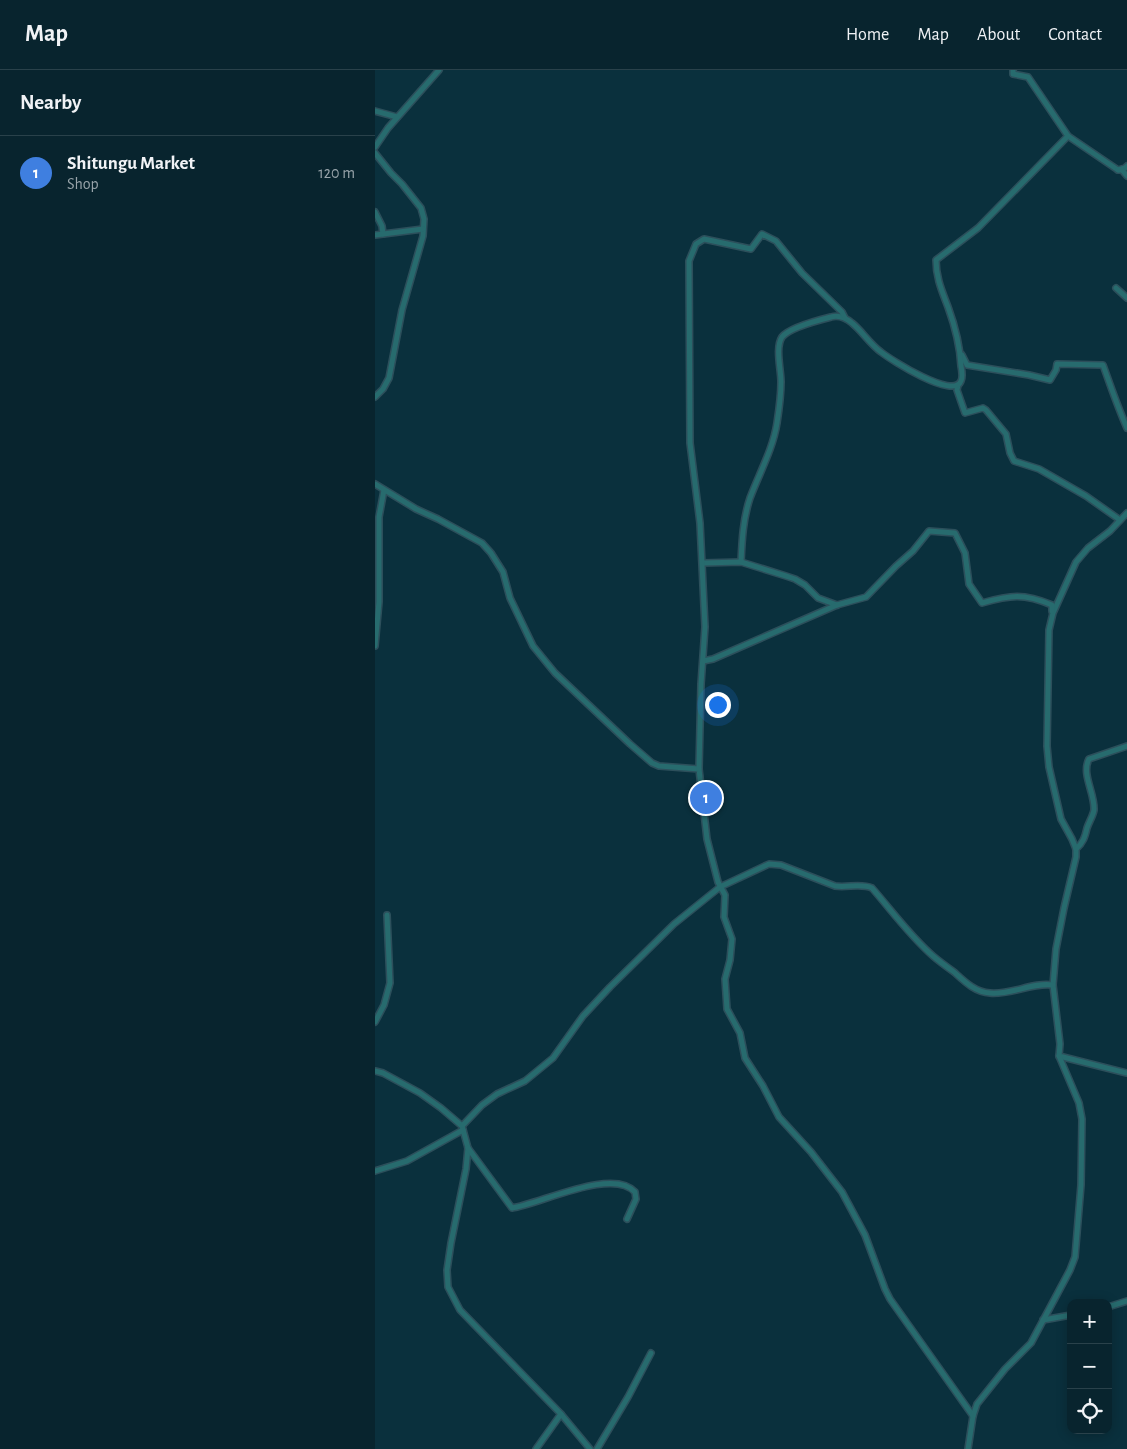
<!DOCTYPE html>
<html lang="en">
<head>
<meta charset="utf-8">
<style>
	body { margin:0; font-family:"Alegreya Sans",sans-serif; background:#112c36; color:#f1f3f6 }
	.controls { position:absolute; right:15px; bottom:15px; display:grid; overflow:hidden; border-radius:10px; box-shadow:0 2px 12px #0003 }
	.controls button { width:45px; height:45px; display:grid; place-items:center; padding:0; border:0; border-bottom:1px solid #29414a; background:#08242e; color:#f1f3f6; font:25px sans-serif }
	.you { position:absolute; left:342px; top:634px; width:18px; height:18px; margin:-12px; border:4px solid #fff; border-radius:50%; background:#1a73e8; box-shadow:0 0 0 8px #1a73e833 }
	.badge { display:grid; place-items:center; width:32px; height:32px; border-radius:50%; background:#d93025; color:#fff; font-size:16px; font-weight:700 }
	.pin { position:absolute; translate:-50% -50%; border:2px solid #fff; box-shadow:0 1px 5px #0006 }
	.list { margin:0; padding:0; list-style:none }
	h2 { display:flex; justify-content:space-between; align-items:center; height:65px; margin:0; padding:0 20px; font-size:21px }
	h2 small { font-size:16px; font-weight:400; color:#98a4aa }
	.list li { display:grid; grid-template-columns:32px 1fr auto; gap:15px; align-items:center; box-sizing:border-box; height:75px; padding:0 20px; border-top:1px solid #29414a }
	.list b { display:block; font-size:19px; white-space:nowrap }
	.list p { margin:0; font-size:16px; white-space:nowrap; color:#98a4aa }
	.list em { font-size:16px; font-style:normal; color:#98a4aa }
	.icon { flex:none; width:28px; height:28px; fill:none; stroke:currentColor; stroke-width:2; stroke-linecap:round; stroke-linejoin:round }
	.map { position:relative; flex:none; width:752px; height:1379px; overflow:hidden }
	header { display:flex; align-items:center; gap:30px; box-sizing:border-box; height:70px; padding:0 25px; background:#08242e; border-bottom:1px solid #29414a }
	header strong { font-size:24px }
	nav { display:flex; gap:28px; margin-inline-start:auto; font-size:18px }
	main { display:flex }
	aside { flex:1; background:#08242e }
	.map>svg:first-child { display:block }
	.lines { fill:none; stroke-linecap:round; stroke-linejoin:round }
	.street-casing { stroke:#2c4f5b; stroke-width:8 }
	.street { stroke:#276b6e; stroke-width:5 }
</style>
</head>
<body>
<header>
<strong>Map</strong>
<nav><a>Home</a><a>Map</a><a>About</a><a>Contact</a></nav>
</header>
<main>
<aside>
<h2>Nearby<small></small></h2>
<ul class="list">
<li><span class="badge" style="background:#3f7fe0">1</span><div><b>Shitungu Market</b><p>Shop</p></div><em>120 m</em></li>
</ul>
</aside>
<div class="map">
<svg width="752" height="1379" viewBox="0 0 752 1379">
	<rect width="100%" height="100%" fill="#0a303d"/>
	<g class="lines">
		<g class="street-casing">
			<g id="street">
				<path d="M638 0V4L653 7 693 66 743 100 750 98 752 96"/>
				<path d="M0 41 22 47"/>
				<path d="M0 77 13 58 64 0"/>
				<path d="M0 83 16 103 27 114 46 138 49 149 48 166 27 240 14 308 8 319 0 327"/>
				<path d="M743 100H747L752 106"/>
				<path d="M0 142 7 156 8 164"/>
				<path d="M0 165 48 159"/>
				<path d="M741 218 752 228"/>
				<path d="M587 285 592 295 654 305 675 310 681 300 682 294 728 295C736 317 743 338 752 358"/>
				<path d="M583 315 582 320 590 343 608 338 611 340 631 364 635 383 639 391 664 399 711 426 745 450"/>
				<path d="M0 414 41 439 63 449 107 473 116 483 128 502 135 528 158 576 180 603 255 674 277 693 284 696 324 699 332 769 343 812 350 825 349 847 357 869 355 890 350 909 352 939 365 963 370 988 388 1016 404 1047 436 1082 467 1122 490 1165 510 1219 515 1229 598 1346"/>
				<path d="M752 443 735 461 713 478 701 492 678 543 674 560 672 676 674 697 686 749 697 769 701 779V787L689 838 681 879 678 915 685 974 684 986 752 1003"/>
				<path d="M366 492C367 470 368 449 375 428 384 404 398 379 402 353 404 340 406 326 406 312 406 299 400 278 407 267 414 258 444 250 456 247 463 245 471 248 477 253 486 260 495 274 506 282 516 290 579 330 586 311 588 307 587 301 586 296 585 276 580 256 573 237 567 221 561 208 561 190L603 158 693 66"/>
				<path d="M328 493 366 492 411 506 420 509 430 515 443 528 462 535"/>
				<path d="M0 576 4 532V447L9 420"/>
				<path d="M328 591 338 589 462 535 491 527 521 496 538 481 554 461 580 463 590 483 594 514 607 533C635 525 649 523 677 535V541"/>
				<path d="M324 699 326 614 330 557 325 453 315 373 314 191 321 174 329 169 376 179 387 164 401 171 427 203 467 242 470 248"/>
				<path d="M701 779C708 773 710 767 712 758 714 752 718 746 719 740 720 723 706 704 714 689L752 676"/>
				<path d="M0 952 9 935 15 913 12 845"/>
				<path d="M0 1001 8 1003 45 1023 66 1038 87 1056 93 1078 91 1099 76 1173 72 1200 73 1217 85 1240 186 1344 215 1379"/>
				<path d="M87 1056 107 1035 122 1024 150 1011 178 988 208 946 235 917 299 854 345 817 394 794 406 795 460 816C472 818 486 813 497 818 517 841 535 866 558 886 565 892 572 897 579 902 590 912 600 922 615 923 637 925 657 912 678 915"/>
				<path d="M93 1078 137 1138C165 1134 238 1097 260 1122L261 1129 252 1149"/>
				<path d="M0 1101 32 1091 88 1060"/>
				<path d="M733 1237 752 1231"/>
				<path d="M668 1250 696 1245"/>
				<path d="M161 1379 186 1344"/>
				<path d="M222 1379 253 1327 276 1283"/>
				<path d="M593 1379 598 1346 602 1334 630 1299 656 1273 695 1200 700 1187 706 1115 707 1049 704 1033 684 986"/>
			</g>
		</g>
		<use href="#street" class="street"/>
	</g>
</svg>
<div class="controls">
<button>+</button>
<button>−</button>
<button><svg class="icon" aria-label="locate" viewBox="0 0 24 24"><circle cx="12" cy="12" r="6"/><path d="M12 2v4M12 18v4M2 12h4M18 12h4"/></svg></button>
</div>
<div class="you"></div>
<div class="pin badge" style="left:331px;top:728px;background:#3f7fe0">1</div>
</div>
</main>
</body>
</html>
